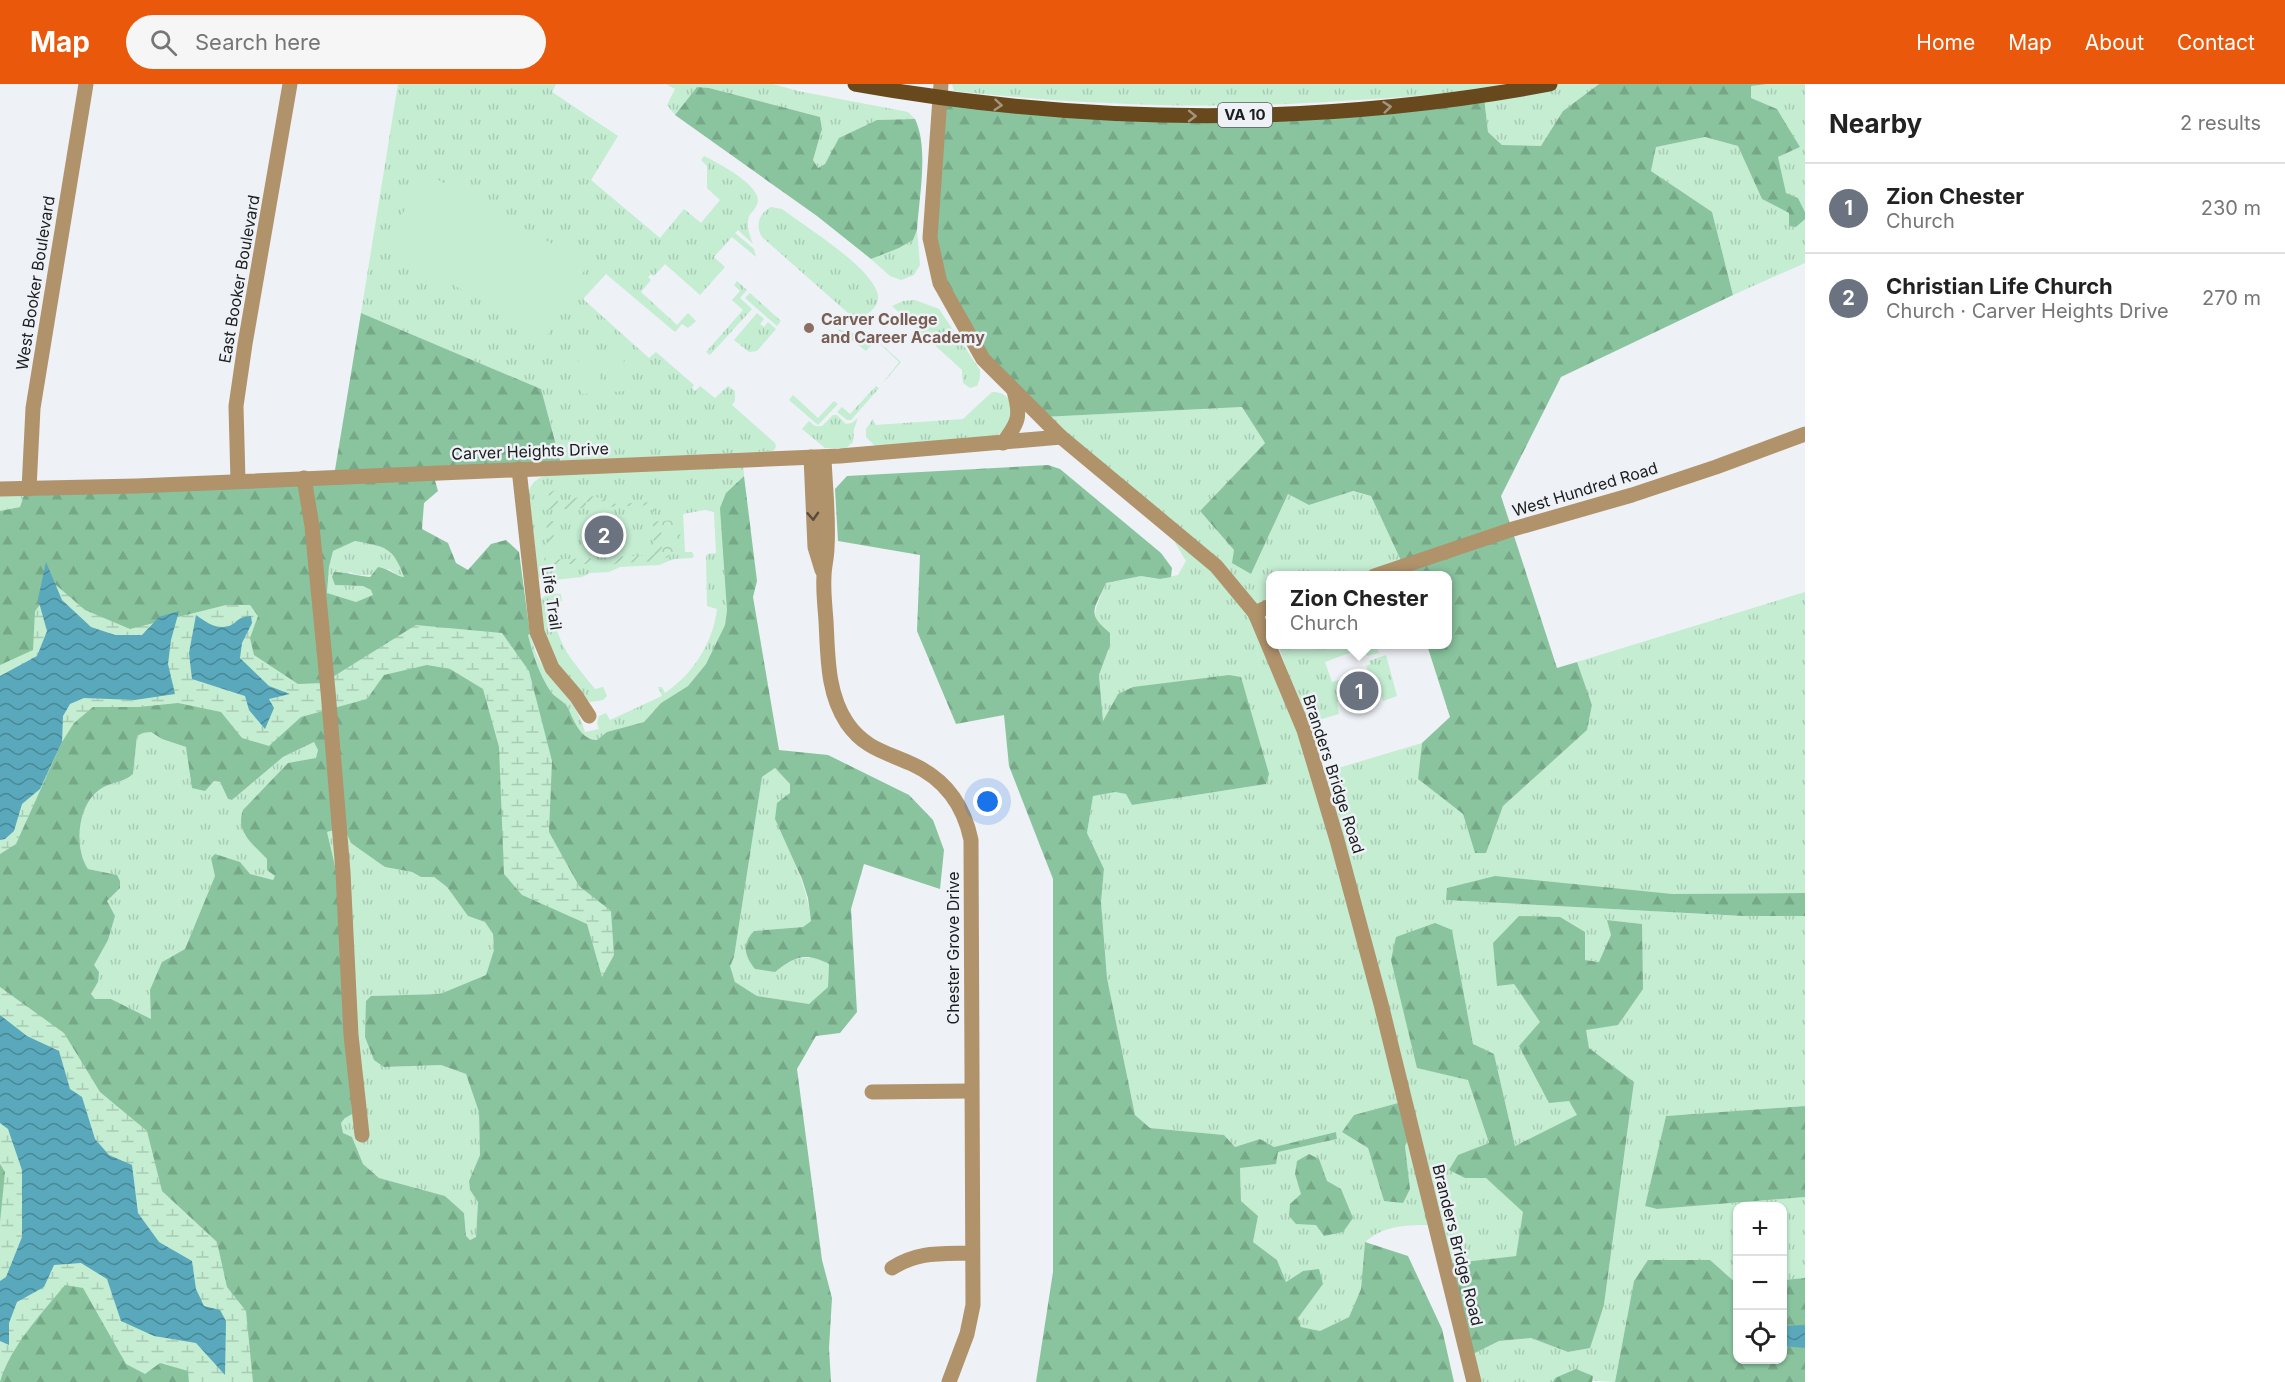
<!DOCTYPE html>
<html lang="en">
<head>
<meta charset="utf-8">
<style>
	body { margin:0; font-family:Inter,sans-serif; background:#f6f6f6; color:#222 }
	.controls { position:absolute; right:18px; bottom:18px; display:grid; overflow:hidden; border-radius:12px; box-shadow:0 2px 4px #0004 }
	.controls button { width:54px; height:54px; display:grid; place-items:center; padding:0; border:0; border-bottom:2px solid #e0e0e0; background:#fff; color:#222; font:30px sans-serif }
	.you { position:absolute; left:988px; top:718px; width:21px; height:21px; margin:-15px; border:4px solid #fff; border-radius:50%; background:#1a73e8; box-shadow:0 0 0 9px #1a73e833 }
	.badge { display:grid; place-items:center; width:39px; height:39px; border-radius:50%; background:#ea580c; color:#fff; font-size:20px; font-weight:700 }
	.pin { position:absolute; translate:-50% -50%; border:3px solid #fff; box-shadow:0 2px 6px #0006 }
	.popup { position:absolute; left:1266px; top:487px; width:186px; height:78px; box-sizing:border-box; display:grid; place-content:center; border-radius:12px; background:#fff; filter:drop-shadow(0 2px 4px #0005); font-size:20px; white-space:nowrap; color:#767676 }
	.popup b { font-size:22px; color:#222 }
	.popup::after { content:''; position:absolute; left:50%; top:100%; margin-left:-12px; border:12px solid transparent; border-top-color:#fff }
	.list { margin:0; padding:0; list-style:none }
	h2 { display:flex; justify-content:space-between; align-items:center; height:78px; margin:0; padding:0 24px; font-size:26px }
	h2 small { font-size:20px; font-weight:400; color:#767676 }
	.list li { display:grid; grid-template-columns:39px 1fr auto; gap:18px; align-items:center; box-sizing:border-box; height:90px; padding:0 24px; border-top:2px solid #e0e0e0 }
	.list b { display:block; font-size:22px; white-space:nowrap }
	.list p { margin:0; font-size:20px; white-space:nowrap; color:#767676 }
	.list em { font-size:20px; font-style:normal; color:#767676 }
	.icon { flex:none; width:33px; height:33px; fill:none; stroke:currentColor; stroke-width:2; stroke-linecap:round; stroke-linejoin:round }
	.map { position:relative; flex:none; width:1805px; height:1298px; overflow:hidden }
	header { display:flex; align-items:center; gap:36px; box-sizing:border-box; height:84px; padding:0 30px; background:#ea580c; color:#fff }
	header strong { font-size:28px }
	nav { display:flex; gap:33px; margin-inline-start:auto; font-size:21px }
	.search { width:420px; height:54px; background:#f6f6f6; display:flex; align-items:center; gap:15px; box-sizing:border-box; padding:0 21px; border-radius:33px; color:#767676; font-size:22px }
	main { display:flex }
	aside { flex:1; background:#fff }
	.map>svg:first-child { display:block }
	.grass { fill:url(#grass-tufts) }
	.forest { fill:url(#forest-firs); fill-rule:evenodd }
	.wetland { fill:url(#wetland-marsh) }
	.park { fill:url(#park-crowns) }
	.garden { fill:url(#garden-furrows) }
	.pitch { fill:#c4edd2 }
	.water { fill:url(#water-waves) }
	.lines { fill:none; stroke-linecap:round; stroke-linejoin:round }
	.minor { stroke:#b0926b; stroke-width:15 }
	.major { stroke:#67491d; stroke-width:15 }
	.oneway { stroke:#a4957e }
	.oneway2 { stroke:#574c3d }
	.education-dot { fill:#8d6e63; stroke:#eef1f5; stroke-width:2 }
	.labels { text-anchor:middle; stroke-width:5; stroke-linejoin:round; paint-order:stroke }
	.shield { fill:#eef1f5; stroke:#5a5d5e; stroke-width:1.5 }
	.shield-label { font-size:15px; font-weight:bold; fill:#1b1d1e }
	.street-label { font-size:16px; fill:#1b1d1e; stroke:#eef1f5 }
	.education-label { font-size:16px; font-weight:bold; fill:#785e54; stroke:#eef1f5; text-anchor:start }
</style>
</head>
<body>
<header>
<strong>Map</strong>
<div class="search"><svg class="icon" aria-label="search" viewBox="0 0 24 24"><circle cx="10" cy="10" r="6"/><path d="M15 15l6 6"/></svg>Search here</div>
<nav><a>Home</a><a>Map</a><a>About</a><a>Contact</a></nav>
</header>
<main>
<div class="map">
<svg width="1805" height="1298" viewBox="0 0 1805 1298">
	<defs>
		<pattern id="grass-tufts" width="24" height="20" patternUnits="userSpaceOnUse" patternTransform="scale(1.5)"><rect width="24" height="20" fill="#c4edd2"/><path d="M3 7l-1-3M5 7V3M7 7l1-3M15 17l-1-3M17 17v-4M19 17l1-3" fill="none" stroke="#a8cbb4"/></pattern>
		<pattern id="forest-firs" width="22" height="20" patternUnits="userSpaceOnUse" patternTransform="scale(1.5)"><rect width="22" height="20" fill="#89c49e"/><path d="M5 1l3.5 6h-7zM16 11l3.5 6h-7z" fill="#76a888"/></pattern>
		<pattern id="wetland-marsh" width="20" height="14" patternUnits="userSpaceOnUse" patternTransform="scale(1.5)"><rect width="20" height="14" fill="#c4edd2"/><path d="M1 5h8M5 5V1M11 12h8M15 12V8" fill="none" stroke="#a8cbb4"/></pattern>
		<pattern id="park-crowns" width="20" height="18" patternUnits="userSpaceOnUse" patternTransform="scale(1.5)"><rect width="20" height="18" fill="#c4edd2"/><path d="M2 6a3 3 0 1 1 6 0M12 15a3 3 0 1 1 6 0" fill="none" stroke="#a8cbb4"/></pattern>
		<pattern id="garden-furrows" width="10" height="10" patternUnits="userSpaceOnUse" patternTransform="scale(1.5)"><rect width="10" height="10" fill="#c4edd2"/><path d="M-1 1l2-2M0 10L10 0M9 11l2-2" fill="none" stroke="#a8cbb4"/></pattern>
		<pattern id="water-waves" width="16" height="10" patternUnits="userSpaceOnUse" patternTransform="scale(1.5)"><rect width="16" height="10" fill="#59a8bb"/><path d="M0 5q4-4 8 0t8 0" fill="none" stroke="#498897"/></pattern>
	</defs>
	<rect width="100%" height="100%" fill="#eef1f5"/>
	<g class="grass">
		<path d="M398 0H556L552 8 618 52 591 96 660 154 684 125 701 139 720 116 707 104V82L701 76 704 72C716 78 765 103 757 120 756 125 751 128 749 132 746 142 749 150 753 160L738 146 735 149 754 165 756 173 732 153 714 173 725 183 700 211 665 180 654 192 651 190 648 193 651 196 641 208 677 241 688 229 696 237 688 244 682 240 675 248 606 190 583 215 649 274 656 268 694 301 692 304 695 307 700 302 715 314 728 302 735 307V317L732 321 775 359 776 363 773 367 561 377 541 305 361 229Z"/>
		<path d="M666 0H773L798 7 908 28 915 35 877 36 840 54 825 80 818 84 813 76 822 45 820 33 709 4 697 3 675 31 667 21 675 5Z"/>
		<path d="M952 0H1505C1451 10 1396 14 1341 17 1210 26 1085 21 954 7Z"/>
		<path d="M1560 0H1599L1563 27 1542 62 1502 61 1488 48 1484 13Z"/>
		<path d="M1767 0H1805V128L1798 114 1786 110 1778 73 1800 63 1777 25 1751 14V2Z"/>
		<path d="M1705 53 1739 62 1762 115 1789 129 1796 143 1805 135V179L1733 211 1712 129 1651 87 1656 63Z"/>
		<path d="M771 123 782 125C806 143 868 181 877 208 880 216 876 223 870 228 863 233 855 232 848 229L762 153C755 142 759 129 771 123Z"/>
		<path d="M917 146 920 181 914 191 901 196 890 192 871 175 899 164 913 156Z"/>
		<path d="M737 197 747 206 740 214 752 225 710 271 706 268 743 226 732 216 740 207 734 201Z"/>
		<path d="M750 209 781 237 777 242 745 214Z"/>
		<path d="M915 216 939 225 980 286V294L977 302 970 304 963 299 962 286 892 222 903 217Z"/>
		<path d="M757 229 764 235 760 240 764 243 768 238 776 245 757 267 749 268 734 256Z"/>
		<path d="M837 245 857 250V247H866L901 278 882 300 899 278 876 256 866 267Z"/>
		<path d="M876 302 879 304 851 336H847L837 328 842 323 850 330Z"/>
		<path d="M992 308C1012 307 1018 328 1007 344 1004 347 999 350 995 352L875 362 866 353V345L873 335 875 341 963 335Z"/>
		<path d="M793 311 818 334 834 317 838 320 818 341 789 316Z"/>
		<path d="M1242 323 1265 359 1200 427 1234 466 1233 479 1251 490 1288 410 1309 421 1352 407 1371 412 1403 481 1373 491 1270 492V522L1255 529 1246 514 1043 333Z"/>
		<path d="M833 331H837L846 340 852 339 858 334 854 345 853 358 846 364H825L802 345 809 337 815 342H822Z"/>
		<path d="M743 379 744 392 726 409 727 526 725 541 706 580 688 602 661 619 644 638 608 648 597 656C581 656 574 637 568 624 565 617 555 614 551 608 539 590 533 571 528 551L530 550C533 561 536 571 542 581 558 606 577 617 585 648L599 645 597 639 599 632 606 629 610 636 662 612 658 603H662L665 609C693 590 713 559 717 525L707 522 706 472 708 470 716 469 714 428 705 426 683 430 685 468H692L694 472 692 474 674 475 659 481 620 483 609 488 590 489 582 493 545 497 537 492 527 411C534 391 545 392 563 387Z"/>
		<path d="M24 411 20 423 0 427V412Z"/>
		<path d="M355 457C386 463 393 462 405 494L400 493 389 485C374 491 365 494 349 488L335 501 363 502 372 506 374 511 356 518 327 510 329 483 333 467Z"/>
		<path d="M1174 457C1197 474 1220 491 1238 515 1256 540 1267 571 1279 600 1334 734 1363 879 1398 1019L1354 1031 1343 1048 1368 1064 1384 1117 1410 1105 1405 1062 1408 1056 1428 1141C1403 1141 1384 1142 1365 1158L1361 1205 1349 1233 1320 1247 1301 1243 1298 1233 1323 1200 1303 1187 1286 1198 1277 1176 1253 1158 1258 1132 1241 1117 1240 1084 1275 1080 1278 1068 1337 1055 1336 1048 1274 1063 1260 1055 1235 1063 1224 1051 1150 1044 1135 1031 1107 894 1101 818 1104 785 1087 749 1093 711 1115 708 1126 710 1132 721 1266 700 1118 610 1103 638 1099 591 1110 561C1090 528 1092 534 1106 499L1141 492 1160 495 1178 491 1186 477Z"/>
		<path d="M1805 508V809L1672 810 1446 816 1743 832H1805V1022L1666 1032 1645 1122 1657 1125 1805 1113V1194L1783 1196 1782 1122H1738L1737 1200 1710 1177 1634 1197 1615 1298 1555 1294 1553 1298H1476L1469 1272 1499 1257 1531 1254 1568 1268 1590 1263 1604 1221 1634 999 1589 964 1585 945 1642 840 1608 836 1611 851 1600 878 1585 876 1514 900 1540 938 1569 1017 1578 1031 1515 1062 1494 970 1473 961 1452 847 1468 995 1489 1060 1458 1071 1465 1094H1486L1524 1128 1516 1172 1446 1180 1318 690 1422 659 1418 695 1463 730 1475 768 1485 769 1503 722 1587 645 1592 621 1577 578Z"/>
		<path d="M549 509 561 510 562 517 552 520C557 563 570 573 595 605L603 603 607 612 603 616 590 618C574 606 551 576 545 557 542 545 541 532 539 520L541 515Z"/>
		<path d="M1278 561H1376L1379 569 1367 572 1366 568 1361 570 1360 565 1325 578 1332 598 1342 595 1344 600 1340 601 1345 615 1337 618 1339 630 1315 637 1318 650 1315 652 1311 651Z"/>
		<path d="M1386 571 1397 612 1383 617 1380 609 1373 612 1365 591 1369 590 1366 582 1370 580 1369 577Z"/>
		<path d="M151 648 162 655 186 663 214 697 220 699 228 715 232 716 283 673 314 658 318 666 316 674 244 750 267 775 275 792 273 796 250 790 215 792 185 865 162 878 151 936 111 915H95L91 910 98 898 94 881 112 828 107 817 120 804 116 791 88 785C74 764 77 722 99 706 109 698 122 700 133 690L137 652 143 649Z"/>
		<path d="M775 684 790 700V709L775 735C790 768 807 800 811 837L803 843 754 847 791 875 815 873 829 880 828 903 809 920 757 912 735 898 730 882 734 873 762 693Z"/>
		<path d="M344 743 385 783 412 788 421 793H434L447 803 468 832 485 838 493 850 494 866 486 891 440 910 371 912 384 983 441 981 466 990 479 1028 480 1071 469 1097 470 1106 478 1118 476 1153 469 1156 466 1152 464 1129 445 1112 379 1094 363 1080 352 1053 343 1049 341 1039 345 1034 327 748Z"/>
	</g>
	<g class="forest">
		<path d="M1599 0H1767L1751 2V14L1777 25 1800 63 1778 73 1786 109 1798 114 1805 128V135L1796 143 1789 142V129L1762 115 1738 62 1705 53 1656 63 1651 87 1712 128 1733 211 1561 293 1501 412 1557 584 1577 578 1592 621 1587 646 1503 722 1486 769H1475L1463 730 1418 695 1422 659 1450 633 1427 561 1448 560V492L1405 491 1403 481 1371 412 1353 407 1309 421 1288 410 1251 490 1232 479 1234 466 1200 427 1265 359 1242 323 1043 333 984 273 943 197 933 157 942 17 1154 33 1484 13 1488 48 1502 61 1541 62 1563 27Z"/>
		<path d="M697 3 709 4 820 33 822 45 813 76 818 84 825 80 839 54 877 36 915 35C929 64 919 113 917 146L913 156 899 164 871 175 817 132 675 31Z"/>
		<path d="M361 229 541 305 562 383 334 392Z"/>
		<path d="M1048 381 1060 385 1161 469 1172 484 1171 493 1160 495 1141 492 1106 499C1095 525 1085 529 1110 549V561L1099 591 1103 637 1118 610 1133 603 1229 591 1241 593 1269 690 1266 700 1132 721 1126 710 1115 708 1093 712 1087 749 1104 785 1101 818 1107 894 1135 1031 1150 1044 1224 1051 1235 1063 1260 1055 1274 1063 1336 1048 1337 1055 1278 1068 1276 1080 1240 1084 1241 1117 1258 1132 1253 1158 1277 1176 1286 1198 1303 1187 1319 1185 1323 1200 1298 1234 1301 1243 1320 1247 1349 1233 1361 1205 1365 1158 1408 1172 1442 1245 1454 1298H1036L1053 1188V795L1009 682 1004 631 956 640 917 547 920 471 838 457 835 405 847 392Z"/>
		<path d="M744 392 757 497 753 513 779 666 828 671 909 711 933 736 944 766 940 805 864 780 851 825 857 928 840 949 816 952 797 985 822 1176 832 1214 829 1264 831 1298H0V427L20 423 24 411 434 393 438 407 424 419 422 445 448 459 456 479 468 486 491 460 506 456 519 468 530 550 528 551C533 571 539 590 551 608 555 614 565 617 568 624 574 637 581 656 597 656L607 648 644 638 661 619 688 602 706 580 725 541 727 526 720 424 726 409ZM355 457C385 463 393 462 404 493 397 493 390 485 378 483L370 493C357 492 347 488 334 488L332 493 335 501 363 502 371 506 373 511 356 518 327 509 329 483 333 467ZM151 648 162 655 186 663 192 704 205 707 214 697 220 698 228 715 232 716 283 673 314 658 318 666 316 674 288 679 243 726C235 748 253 760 267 775V786L275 792 273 796 250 790 240 778 215 770 211 774 215 792 185 865 162 878 150 906 151 935 111 915H95L91 910 98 898 99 888 94 881 108 856 115 832 107 817 120 804V797L117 791 88 785C74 764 77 722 99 706 109 698 122 700 133 690L137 652 143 649ZM775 684 790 700V709L777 719 775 735 802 795 808 814 811 837 803 843 754 847C741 861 745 872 755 885L775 888C795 872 806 868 829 880L828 903 809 920 757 912 735 898 730 882 734 873 762 693ZM344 743 351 759 385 783 412 788 421 793H434L447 803 468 832 485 838 493 850 494 866 486 891 440 910 371 912 366 917 365 953 374 976 384 983 441 981 466 990 479 1028 480 1071 469 1097 470 1106 478 1118 476 1153 470 1156 466 1152 464 1129 445 1112 379 1094 363 1080 352 1053 343 1049 341 1039 345 1034 352 1030 337 791 327 748Z"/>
		<path d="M1495 792 1672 810 1805 809V832H1743L1446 816 1447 804Z"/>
		<path d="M1519 832 1560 833 1585 848V876L1599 878 1611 851 1607 836 1642 840 1643 905 1618 941 1586 946 1589 964 1634 998 1604 1221 1590 1264 1568 1268 1531 1254 1499 1257 1469 1272 1446 1180 1516 1172 1523 1128 1486 1094H1465L1449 1086 1458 1071 1489 1059 1468 996 1417 984 1391 876 1396 853 1435 839 1452 846 1473 960 1494 970 1515 1062 1577 1031 1569 1017 1549 1019 1519 962 1540 938 1514 900 1497 902 1493 859Z"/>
		<path d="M1398 1019 1408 1056 1405 1062 1410 1105 1403 1119 1384 1117 1368 1064 1342 1048 1354 1031Z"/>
		<path d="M1805 1022V1113L1657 1125 1645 1122 1666 1032Z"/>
		<path d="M1309 1070 1319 1075 1327 1097 1341 1105 1353 1134 1343 1148 1324 1152 1316 1141 1296 1140 1289 1132 1290 1120 1301 1110 1295 1090 1297 1077Z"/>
		<path d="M1648 1176H1710L1737 1200 1738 1276H1782L1783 1196 1805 1194V1298H1615L1634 1197Z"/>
		<path d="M1576 1285 1593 1292 1592 1298H1553L1555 1294Z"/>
	</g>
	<g class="wetland">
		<path d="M56 501 85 526 130 545 226 521H250L258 532 250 554 254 571 298 600 323 599 416 541 502 549 529 587 552 677 549 748 579 802 611 827 614 871 602 893 587 840 522 811 504 790 499 663 483 605 450 585 427 581 384 591 367 615 301 633 269 662 242 654 221 628 178 619 139 623H93L74 639 62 658 16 760 0 770V581L33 566 35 527Z"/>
		<path d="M0 903 64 949 100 1008 147 1047 162 1107 217 1158 227 1203 246 1227 253 1298H189L188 1287 160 1279 145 1290 126 1280 83 1204 65 1201C42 1229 10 1263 0 1298V1138L5 1088 0 1080Z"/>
	</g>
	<path class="park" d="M677 436 680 438 681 469 662 472 661 437Z"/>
	<g class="garden">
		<path d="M555 406 557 408 558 421 563 422 572 415 586 411 605 415 610 420 654 418 655 433 653 432 652 421 606 423 605 417 586 418V424L544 426V422L548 419 549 409Z"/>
		<path d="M546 437H553L554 465 545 466 546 476 591 474V480H545L543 466 548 458Z"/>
		<path d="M661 437 662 472 674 471 657 477 618 479 603 484V480L613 479V473L654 471 653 438Z"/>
	</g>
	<g class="pitch">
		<path d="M426 89 588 180 546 253 384 162Z"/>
		<path d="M623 266 626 307 607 308 604 267Z"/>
		<path d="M598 268 601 309 582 310 578 269Z"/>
	</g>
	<g class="water">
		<path d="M46 478 62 516 91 543 115 551H142L159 533 179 527 171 556 168 580 175 610 135 616 84 614 70 620 63 632 62 658 40 705 22 720 14 747 5 755 0 756V592L37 572 47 547 38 515Z"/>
		<path d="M196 531C206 538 216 546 229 542 239 538 236 533 251 532L252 539 242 559 240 574 269 602 290 610 269 615 274 624 265 645 249 626 245 612 192 595 189 569Z"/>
		<path d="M0 931 27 952 59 967 70 1005 82 1013 95 1055 109 1071 132 1081 138 1129 159 1158 192 1177 196 1205 204 1222 220 1226 226 1237 225 1291 196 1259 154 1252 121 1237 107 1195 81 1179 54 1181 44 1203 17 1218 9 1239V1261L0 1257V1197L6 1193 22 1153V1086L8 1045 0 1039Z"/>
		<path d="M1805 1241V1264L1783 1262V1242Z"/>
	</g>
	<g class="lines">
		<g class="minor">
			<path d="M941 0 930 154 940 199 983 275 1061 353 1216 482 1255 529 1304 646 1337 756 1381 920 1474 1298"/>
			<path d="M1003 359C1019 338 1021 332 1014 307"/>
			<path d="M811 373 815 463 822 486"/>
			<path d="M824 373C825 403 829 434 827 464 827 473 824 483 824 492 823 507 825 522 826 537 828 573 827 609 847 639 865 665 886 668 912 680 945 695 964 722 971 756L973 1221 967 1250 949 1298"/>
			<path d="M519 385 537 548 552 584 576 612 589 632"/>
			<path d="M304 394 312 442 328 607 343 788 351 951 362 1051"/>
			<path d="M238 397 236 322 245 260 290 0"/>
			<path d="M0 405 137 402 840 372 1061 353"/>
			<path d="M29 405 33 324 86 0"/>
			<path d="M1374 492 1513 445 1632 411 1716 383 1805 350"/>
			<path d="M1255 529 1270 522"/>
			<path d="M872 1008 971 1007"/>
			<path d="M892 1184C919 1167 941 1170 972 1169"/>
		</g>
		<path class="major" d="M855 0C1085 41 1320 43 1550 0"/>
	</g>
	<defs><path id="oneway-chevron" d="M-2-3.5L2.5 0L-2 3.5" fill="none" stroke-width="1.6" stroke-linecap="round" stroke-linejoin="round" transform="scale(1.5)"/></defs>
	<g class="oneway">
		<use href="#oneway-chevron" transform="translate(998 21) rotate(5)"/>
		<use href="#oneway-chevron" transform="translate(1387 23) rotate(-6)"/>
		<use href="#oneway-chevron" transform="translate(1192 32) rotate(1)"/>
	</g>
	<use class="oneway2" href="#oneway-chevron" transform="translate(813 432) rotate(87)"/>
	<circle class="education-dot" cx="809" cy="244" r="6"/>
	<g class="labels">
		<rect class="shield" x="1218" y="19" width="54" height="24" rx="4.5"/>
		<g class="shield-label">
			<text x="1245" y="36">VA 10</text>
		</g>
		<g class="street-label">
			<text transform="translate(239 195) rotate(-80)" y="6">East Booker Boulevard</text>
			<text transform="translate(35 199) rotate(-81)" y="6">West Booker Boulevard</text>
			<text transform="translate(530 367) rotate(-2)" y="6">Carver Heights Drive</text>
			<text transform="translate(1585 405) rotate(-17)" y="6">West Hundred Road</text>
			<text transform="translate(552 514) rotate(82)" y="6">Life Trail</text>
			<text transform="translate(1334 690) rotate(72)" y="6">Branders Bridge Road</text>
			<text transform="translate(953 864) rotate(-90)" y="6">Chester Grove Drive</text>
			<text transform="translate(1458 1161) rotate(76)" y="6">Branders Bridge Road</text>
		</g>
		<g class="education-label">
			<text x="821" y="241">Carver College<tspan x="821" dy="18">and Career Academy</tspan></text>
		</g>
	</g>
</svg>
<div class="controls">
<button>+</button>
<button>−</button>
<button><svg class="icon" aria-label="locate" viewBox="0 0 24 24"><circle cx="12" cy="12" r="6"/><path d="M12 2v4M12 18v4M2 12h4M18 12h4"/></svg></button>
</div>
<div class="you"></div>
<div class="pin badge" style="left:1359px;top:607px;background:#6b7280">1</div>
<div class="popup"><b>Zion Chester</b>Church</div>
<div class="pin badge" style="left:604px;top:451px;background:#6b7280">2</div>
</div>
<aside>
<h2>Nearby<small>2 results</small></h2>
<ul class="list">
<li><span class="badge" style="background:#6b7280">1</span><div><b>Zion Chester</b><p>Church</p></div><em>230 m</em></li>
<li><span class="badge" style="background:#6b7280">2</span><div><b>Christian Life Church</b><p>Church · Carver Heights Drive</p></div><em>270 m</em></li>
</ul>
</aside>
</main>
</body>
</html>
